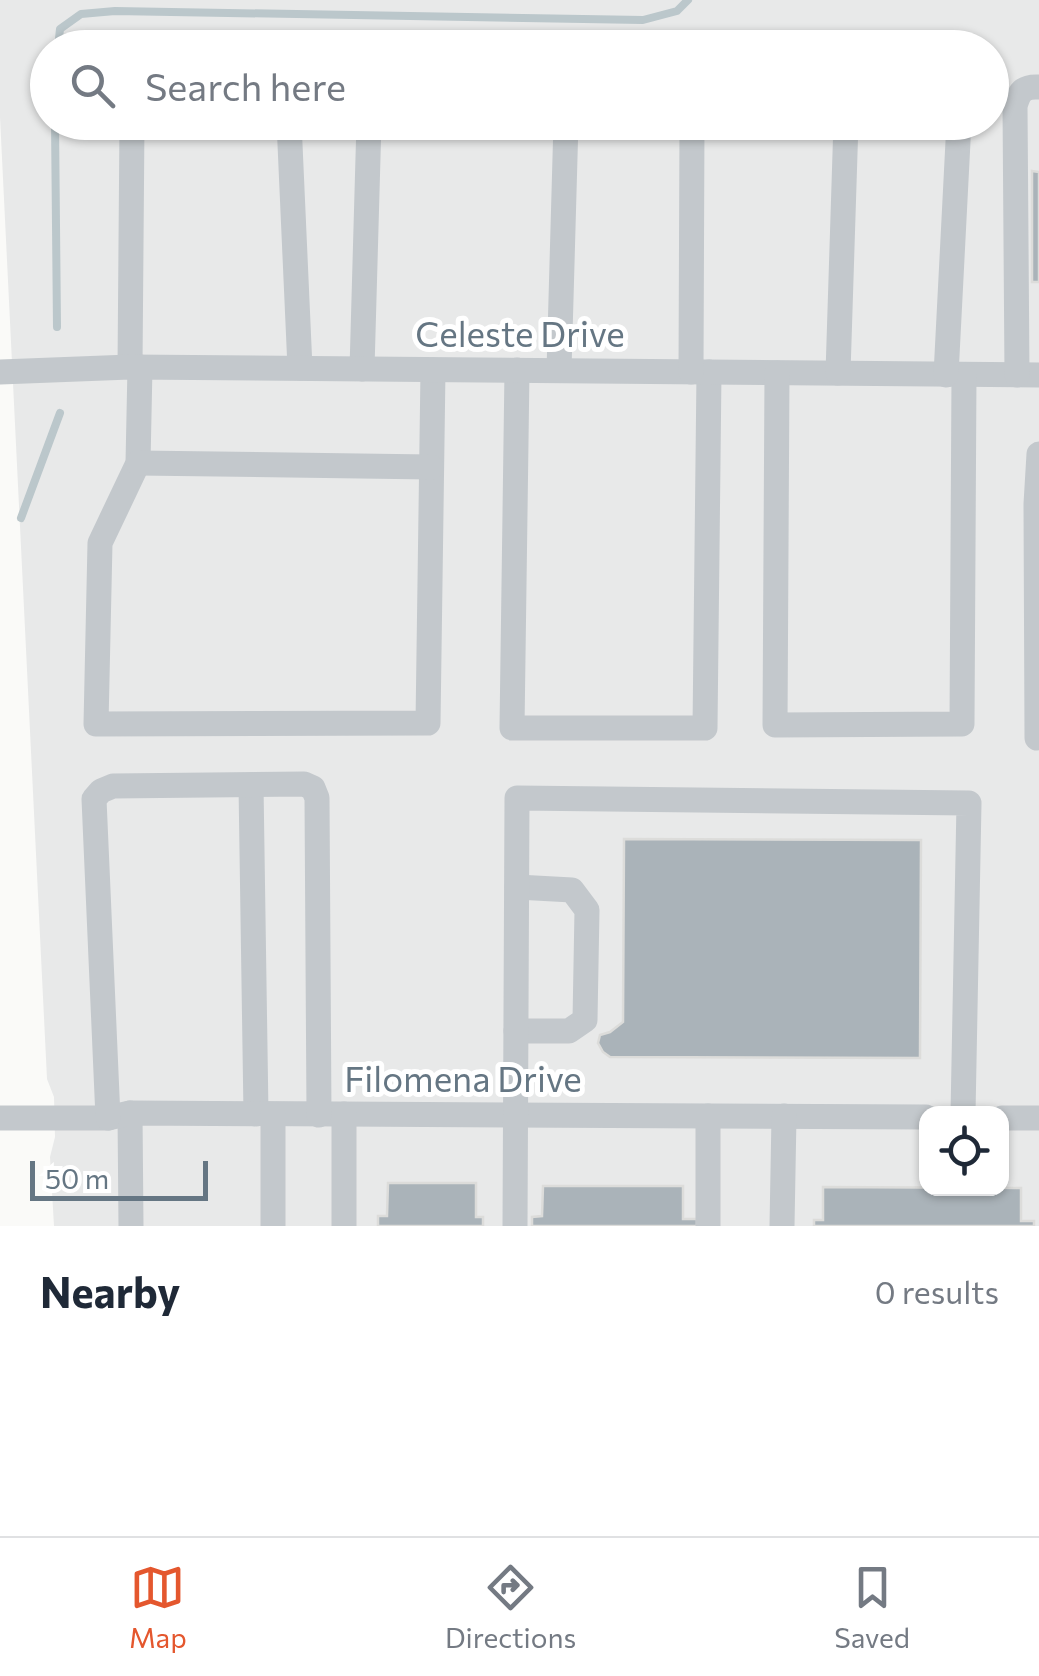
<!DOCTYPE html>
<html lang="en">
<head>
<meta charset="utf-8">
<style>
	body { margin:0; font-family:Commissioner,sans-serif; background:#f2f2f3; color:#1f2937 }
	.controls { position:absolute; right:30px; bottom:30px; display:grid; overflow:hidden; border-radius:20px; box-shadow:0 2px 8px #0004 }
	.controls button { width:90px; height:90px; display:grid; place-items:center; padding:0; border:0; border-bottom:2px solid #e0e1e3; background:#fff; color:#1f2937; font:50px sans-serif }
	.scale { position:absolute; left:30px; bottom:25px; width:178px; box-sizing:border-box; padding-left:10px; border:5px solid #657683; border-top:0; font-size:28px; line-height:35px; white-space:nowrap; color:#657683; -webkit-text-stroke:8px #fff; paint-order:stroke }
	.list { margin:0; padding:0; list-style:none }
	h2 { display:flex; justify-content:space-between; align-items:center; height:130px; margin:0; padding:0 40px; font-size:42px }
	h2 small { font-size:32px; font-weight:400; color:#747a83 }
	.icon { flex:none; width:55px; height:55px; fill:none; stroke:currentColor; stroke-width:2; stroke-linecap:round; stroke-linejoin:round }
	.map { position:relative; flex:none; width:1039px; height:1226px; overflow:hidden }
	.search { position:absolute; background:#fff; box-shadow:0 2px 8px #0004; left:30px; right:30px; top:30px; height:110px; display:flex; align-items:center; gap:25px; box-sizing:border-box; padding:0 35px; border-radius:55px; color:#747a83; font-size:38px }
	.sheet { height:310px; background:#fff }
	nav { display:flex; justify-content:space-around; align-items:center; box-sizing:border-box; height:140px; border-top:2px solid #e0e1e3; background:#fff; font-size:28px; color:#747a83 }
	nav a { display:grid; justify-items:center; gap:5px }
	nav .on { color:#e4572e }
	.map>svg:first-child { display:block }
	.built { fill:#e8e9e9; fill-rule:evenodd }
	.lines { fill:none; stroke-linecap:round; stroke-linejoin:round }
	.stream { stroke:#bbc7cb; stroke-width:8 }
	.building { fill:#aab3b9; stroke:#dcdcda; stroke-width:2.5 }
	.minor { stroke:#c3c8cc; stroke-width:25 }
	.labels { text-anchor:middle; stroke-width:10; stroke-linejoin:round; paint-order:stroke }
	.street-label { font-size:35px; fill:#657683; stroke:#fff }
</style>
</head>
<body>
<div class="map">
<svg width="1039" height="1226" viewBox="0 0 1039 1226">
	<rect width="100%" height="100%" fill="#fafaf8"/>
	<path class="built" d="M0 0H1039V1226H54L50 1157 55 1137 54 1097 47 1079 0 117ZM48 48H992V122H48ZM926 1114H1002V1188H926Z"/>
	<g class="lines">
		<g class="stream">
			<path d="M58 48 60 29 81 14 115 11 643 20 677 11 688 0"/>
			<path d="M55 122 57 327"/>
			<path d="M21 518 60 413"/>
		</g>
	</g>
	<g class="building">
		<path d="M1032 171 1039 172V282H1032Z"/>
		<path d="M624 839 921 840 920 1058 610 1057 603 1052 598 1043 600 1035 610 1032 623 1022Z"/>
		<path d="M388 1183H476V1217H483V1226H378V1216H387Z"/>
		<path d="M543 1186H683V1219H697V1226H532V1217L542 1216Z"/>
		<path d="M823 1187 1021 1188V1221H1034V1226H814V1220H823Z"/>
	</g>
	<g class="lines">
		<g class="minor">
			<path d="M289 122 300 368"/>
			<path d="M130 367 132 122"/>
			<path d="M140 367 138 463 100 543 96 724 428 723 433 370"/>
			<path d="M362 369 369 122"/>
			<path d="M517 370 512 728H705L709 372"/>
			<path d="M559 370 566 122"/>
			<path d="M0 372 130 367 1039 375"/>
			<path d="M691 372 692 122"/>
			<path d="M777 373 775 725 962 724 964 375"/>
			<path d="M838 373 846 122"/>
			<path d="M946 375 959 122"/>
			<path d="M1017 375 1015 106C1019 92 1023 86 1039 87"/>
			<path d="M138 463 431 467"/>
			<path d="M1037 738 1036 504 1039 454"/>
			<path d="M251 785 256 1114"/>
			<path d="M516 1031H569L585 1020 587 910 572 890 517 887"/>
			<path d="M130 1113 131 1226"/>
			<path d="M0 1118H108L130 1113 926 1117"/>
			<path d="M108 1118 94 799 101 791 113 786 304 784 313 788 317 798 319 1115"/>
			<path d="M1002 1118H1039"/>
			<path d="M273 1226V1115"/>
			<path d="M344 1226V1114"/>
			<path d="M515 1226 517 798 969 803 963 1114"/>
			<path d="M708 1226V1116"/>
			<path d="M782 1226 784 1116"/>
		</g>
	</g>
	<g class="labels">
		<g class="street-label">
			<text x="520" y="347">Celeste Drive</text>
			<text x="463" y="1092">Filomena Drive</text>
		</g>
	</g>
</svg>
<div class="controls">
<button><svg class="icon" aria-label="locate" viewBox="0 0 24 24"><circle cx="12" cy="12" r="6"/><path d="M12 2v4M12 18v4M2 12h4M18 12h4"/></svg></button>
</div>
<div class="scale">50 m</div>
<div class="search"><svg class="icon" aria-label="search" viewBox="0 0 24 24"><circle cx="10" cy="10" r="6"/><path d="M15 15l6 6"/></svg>Search here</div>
</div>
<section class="sheet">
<h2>Nearby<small>0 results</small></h2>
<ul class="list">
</ul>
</section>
<nav>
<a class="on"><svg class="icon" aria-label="map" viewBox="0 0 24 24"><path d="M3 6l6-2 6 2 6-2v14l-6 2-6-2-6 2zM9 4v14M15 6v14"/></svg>Map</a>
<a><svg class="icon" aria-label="directions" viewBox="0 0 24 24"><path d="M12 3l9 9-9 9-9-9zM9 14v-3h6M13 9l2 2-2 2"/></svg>Directions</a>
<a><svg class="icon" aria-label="saved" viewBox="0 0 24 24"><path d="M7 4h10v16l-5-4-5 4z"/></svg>Saved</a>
</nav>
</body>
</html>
